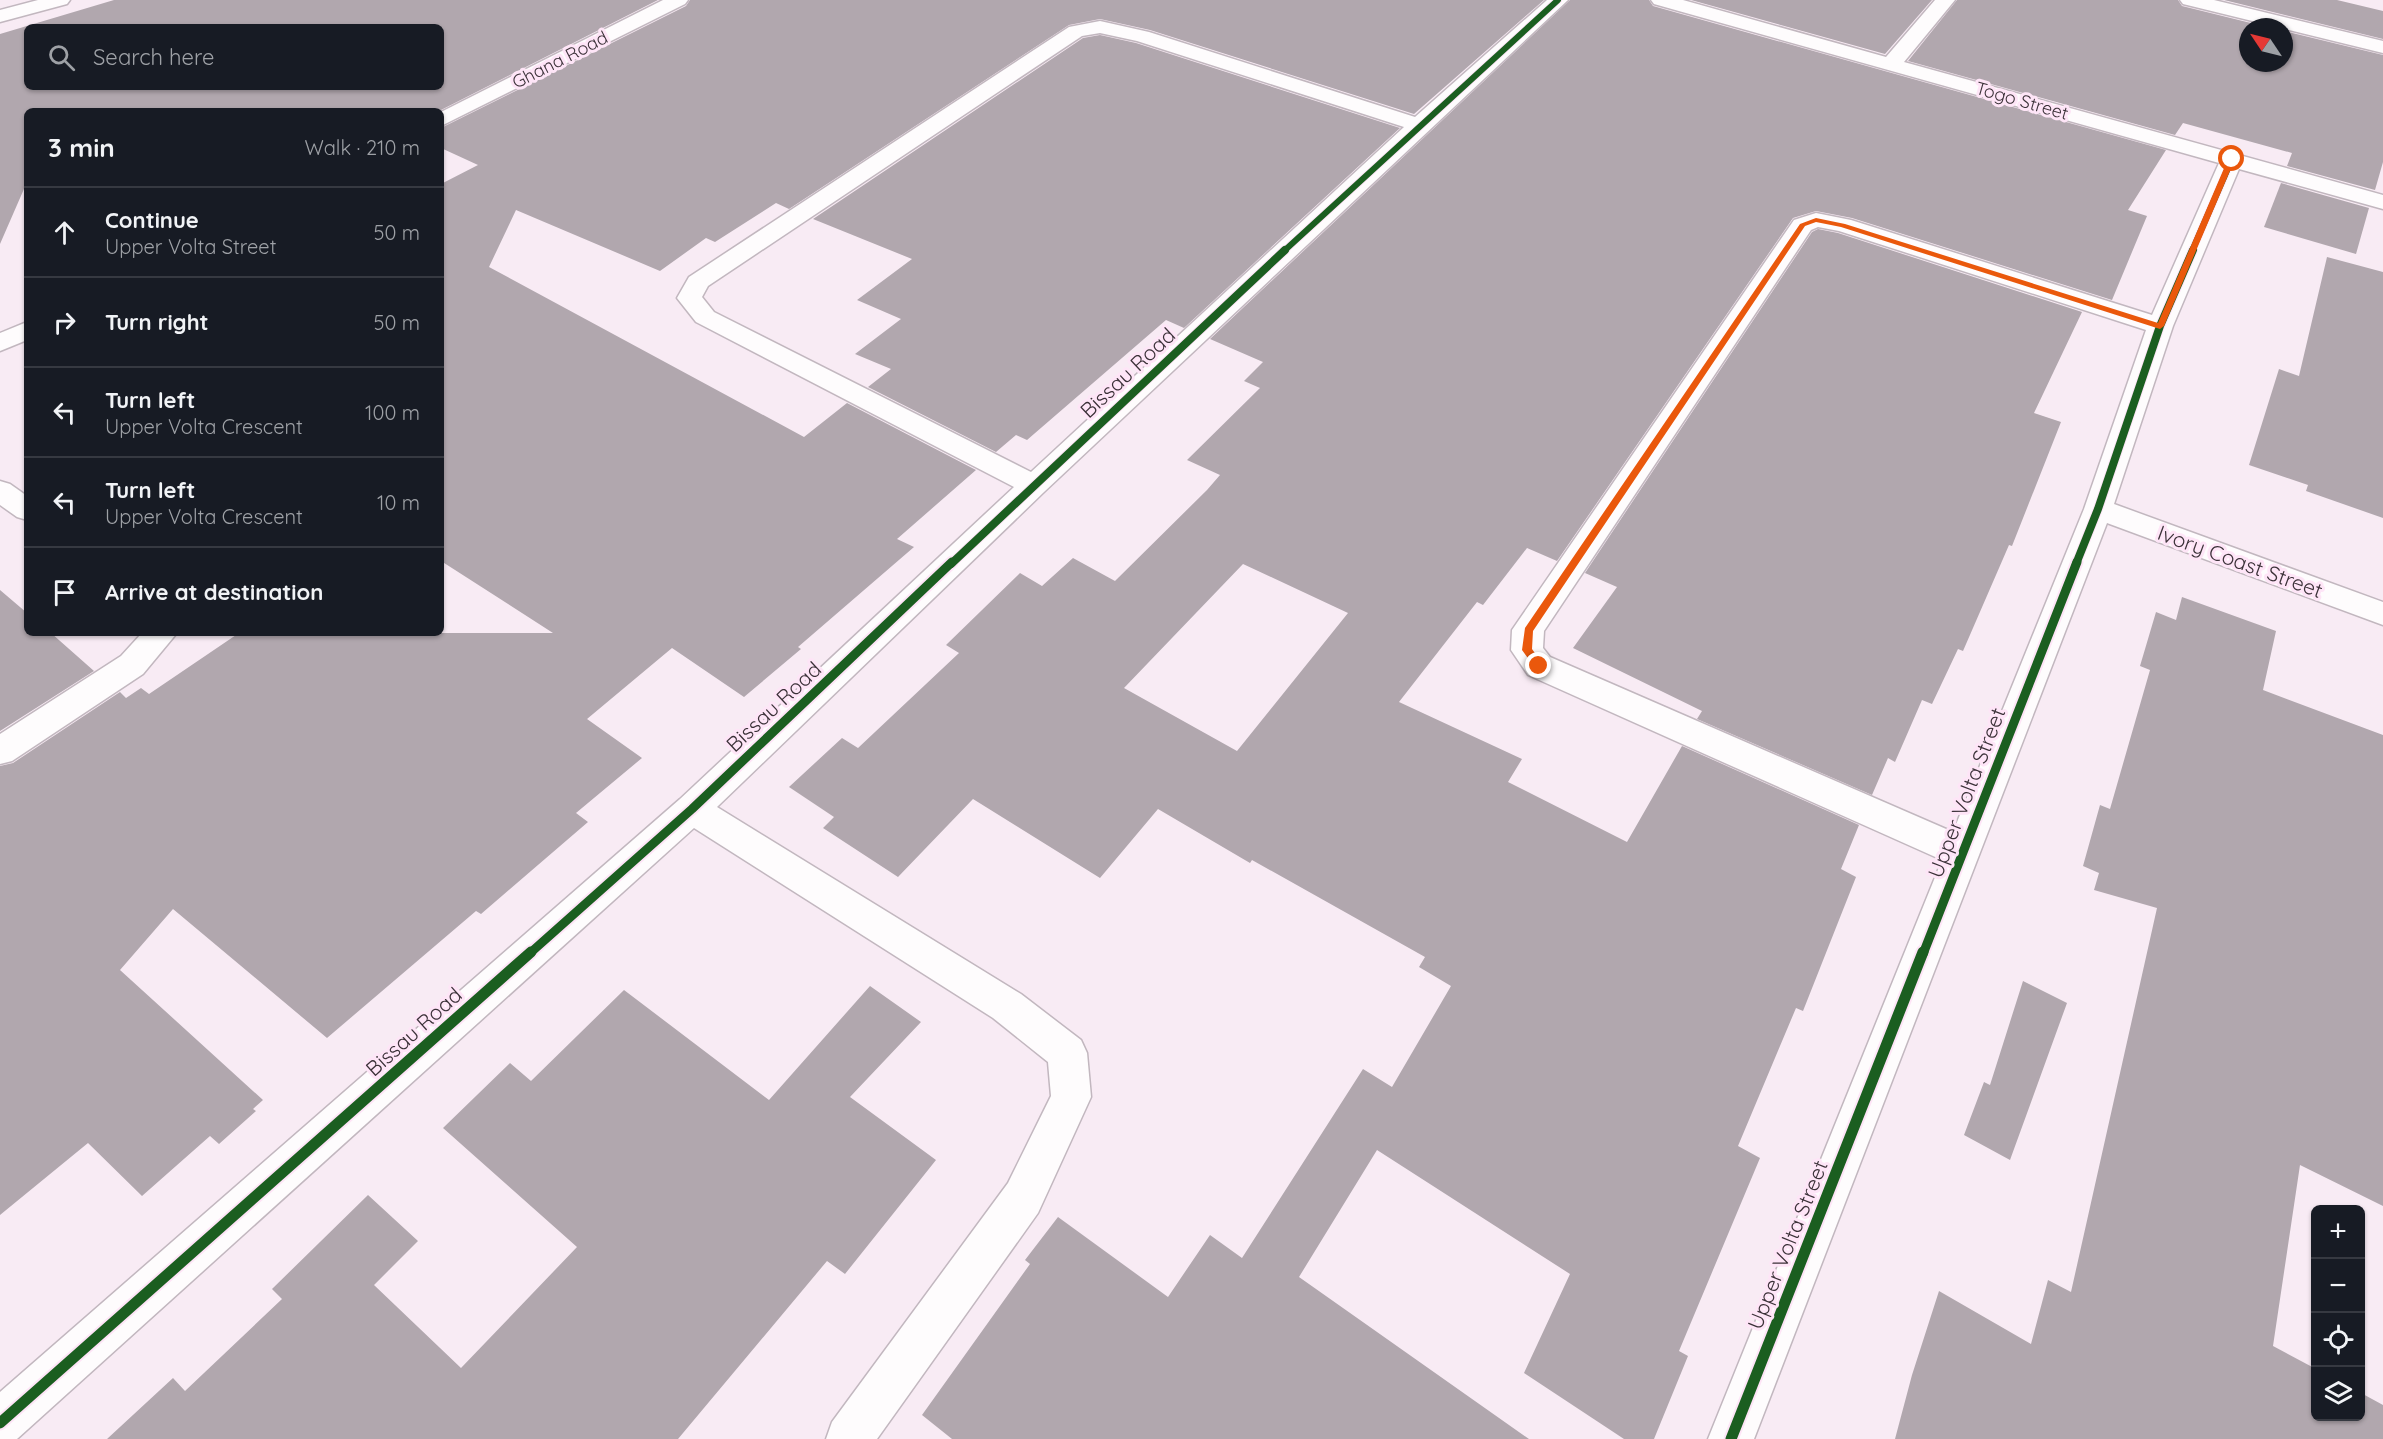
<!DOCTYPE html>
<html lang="en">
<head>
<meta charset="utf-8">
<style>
	body { margin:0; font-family:Quicksand,sans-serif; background:#20242c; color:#f1f3f6 }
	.controls { position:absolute; right:18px; bottom:18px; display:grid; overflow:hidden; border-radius:9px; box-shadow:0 2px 4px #0004 }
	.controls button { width:54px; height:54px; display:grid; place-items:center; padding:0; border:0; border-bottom:2px solid #363941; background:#171b24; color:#f1f3f6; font:30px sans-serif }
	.compass { position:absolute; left:2239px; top:18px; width:54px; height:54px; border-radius:50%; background:#171b24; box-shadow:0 2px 4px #0004; rotate:305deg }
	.stop { position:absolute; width:18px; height:18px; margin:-14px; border:4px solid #ea580c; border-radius:50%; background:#fff }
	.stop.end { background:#ea580c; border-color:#fff; box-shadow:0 2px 6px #0008 }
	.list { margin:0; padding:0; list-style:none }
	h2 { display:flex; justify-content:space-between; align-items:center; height:78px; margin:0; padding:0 24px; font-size:26px }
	h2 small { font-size:20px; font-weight:400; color:#9ea1a6 }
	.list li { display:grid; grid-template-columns:39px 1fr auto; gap:18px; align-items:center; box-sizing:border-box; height:90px; padding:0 24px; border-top:2px solid #363941 }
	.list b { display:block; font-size:22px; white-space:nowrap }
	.list p { margin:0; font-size:20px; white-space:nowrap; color:#9ea1a6 }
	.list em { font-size:20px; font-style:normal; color:#9ea1a6 }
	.icon { flex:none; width:33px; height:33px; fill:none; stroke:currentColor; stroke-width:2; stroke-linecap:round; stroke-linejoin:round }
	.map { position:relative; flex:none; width:2383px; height:1439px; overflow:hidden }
	.search { position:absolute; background:#171b24; box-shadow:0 2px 4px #0004; left:24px; top:24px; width:420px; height:66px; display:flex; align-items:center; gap:15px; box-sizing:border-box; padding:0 21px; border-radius:9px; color:#9ea1a6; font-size:22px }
	.panel { position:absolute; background:#171b24; box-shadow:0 2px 4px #0004; left:24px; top:108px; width:420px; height:528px; border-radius:9px }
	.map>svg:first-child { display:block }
	.building { fill:#b1a7ae; fill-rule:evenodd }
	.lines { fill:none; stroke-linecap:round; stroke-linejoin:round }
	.minor-casing { stroke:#c2b7bf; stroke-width:3 }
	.tertiary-casing { stroke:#c2b7bf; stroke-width:3 }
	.minor { fill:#fefcfd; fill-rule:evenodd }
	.tertiary { fill:#fefcfd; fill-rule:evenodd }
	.cycleway-far3-casing { stroke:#fee5f7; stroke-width:8 }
	.cycleway-far2-casing { stroke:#fee5f7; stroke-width:10 }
	.cycleway-far1-casing { stroke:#fee5f7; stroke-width:13 }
	.cycleway-casing { stroke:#fee5f7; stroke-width:15 }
	.cycleway-far3 { stroke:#1b5e20; stroke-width:6 }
	.cycleway-far2 { stroke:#1b5e20; stroke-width:8 }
	.cycleway-far1 { stroke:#1b5e20; stroke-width:9 }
	.cycleway { stroke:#1b5e20; stroke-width:11 }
	.route { fill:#ea580c }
	.labels { text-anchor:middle; stroke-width:6; stroke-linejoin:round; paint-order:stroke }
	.far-street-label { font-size:18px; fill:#3b3138; stroke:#fee5f7 }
	.street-label { font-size:21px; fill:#3b3138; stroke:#fee5f7 }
</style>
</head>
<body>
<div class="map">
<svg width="2383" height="1439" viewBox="0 0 2383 1439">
	<rect width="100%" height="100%" fill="#f8ebf4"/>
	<g class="building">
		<path d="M114 0H658L439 111H27V182L0 244V34ZM27 27H441V87H27Z"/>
		<path d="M690 0H1544L1414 114 1150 30 1100 19 1069 25 789 209 776 203 715 242 706 238 660 271 516 210 489 267 804 437 847 403 976 470 897 539 914 547 798 647 801 649 744 697 672 648 587 719 642 758 576 813 588 822 481 914 476 911 327 1038 173 909 120 970 263 1100 253 1109 256 1111 219 1144 210 1136 142 1196 88 1143 0 1215V766L13 763 120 692 126 698 141 688 149 694 239 633H553L441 561V184L478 165 441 148V128L686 6Z"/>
		<path d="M1570 0H1649L1653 6 2166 150 2128 210 2147 216 2112 300 1852 218 1816 211 1793 218 1557 561 1527 548 1483 605 1477 602 1399 702 1522 759 1508 782 1627 842 1682 746 1859 825 1841 869 1856 877 1803 1011 1796 1008 1738 1146 1760 1158 1679 1351 1688 1356 1654 1439H1624L1524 1373 1570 1274 1377 1150 1299 1277 1529 1439H952L922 1415 1030 1264 1025 1260 1058 1217 1168 1297 1210 1235 1242 1258 1363 1069 1392 1087 1451 986 1419 967 1425 957 1252 860 1250 863 1158 809 1100 878 973 799 898 877 823 828 834 817 789 787 842 738 858 748 959 653 946 645 1020 573 1042 586 1073 558 1115 581 1207 490 1220 475 1187 460 1260 388 1244 381 1263 362 1210 339ZM1243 564 1348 613 1237 751 1124 688Z"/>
		<path d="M1691 0H1932L1885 54Z"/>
		<path d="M1957 0H2178L2182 6 2267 27H2248V63H2284V31L2383 55V162L2375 190 2287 166 2292 153 2183 123 2175 135 1908 61Z"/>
		<path d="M2224 0H2337L2383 11V39Z"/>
		<path d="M1100 35 1136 43 1400 128 1184 328 1166 320 1027 440 1016 435 996 452 868 387 891 369 855 354 901 319 857 300 912 259 813 219 1083 38Z"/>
		<path d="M2281 183 2369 208 2356 254 2264 227Z"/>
		<path d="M1818 229 1838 233 2082 312 2034 413 2061 422 2012 546 2009 545 1963 651 1958 649 1932 704 1922 700 1895 762 1888 758 1872 795 1697 719 1702 711 1573 648 1617 587 1585 573 1812 232Z"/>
		<path d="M2327 257 2383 272V518L2306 491 2308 485 2249 465 2279 369 2299 376Z"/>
		<path d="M0 590 27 613V633H51L94 671 0 731Z"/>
		<path d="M2182 597 2276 631 2263 690 2383 735V1206L2300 1165 2273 1346 2316 1369V1416H2361V1393L2383 1405V1439H1895L1912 1375 1939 1291 2031 1344 2048 1280 2071 1292 2157 908 2094 890 2099 873 2083 866 2100 805 2110 809 2150 670 2140 666 2156 612 2176 620Z"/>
		<path d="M2023 981 2067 1003 2010 1160 1964 1135 1984 1082 1990 1085Z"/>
		<path d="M870 986 921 1022 850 1097 936 1160 845 1274 827 1261 678 1439H107L173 1378 185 1391 282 1299 272 1289 368 1195 418 1241 374 1285 461 1368 577 1247 443 1128 510 1063 531 1081 624 990 769 1100Z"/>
	</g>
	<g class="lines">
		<g class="minor-casing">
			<g id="minor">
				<path d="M38 0H70L67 4 0 22V10Z"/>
				<path d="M1547 0H1568L1044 492 717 807 1021 994 1081 1040 1087 1053 1091 1097 1038 1213 877 1439H826L832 1422 1008 1183 1051 1096 1048 1062 993 1018 694 828 17 1439H0V1392L680 799 1014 487 696 322 677 298 689 277 1069 27 1100 21 1149 32 1415 117ZM1100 33 1137 41 1404 127 1031 472 714 312 702 297 708 286 1082 36Z"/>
				<path d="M1651 0H1683L1886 57 1935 0H1955L1904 62 2383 195V209L2239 169 2173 326 2114 504 2383 602V625L2107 523 1754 1439H1708L1942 860 1528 675 1511 650 1512 630 1794 220 1816 213 1851 220 2152 315 2219 163 1654 4ZM1818 227 1839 231 2146 330 2084 509 1953 832 1550 657 1543 648 1544 631 1811 230Z"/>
				<path d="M2180 0H2214L2383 41V53L2183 4Z"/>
				<path d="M0 481 10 484 27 496V520L17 517 0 505Z"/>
				<path d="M142 633H177L143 674 12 761 0 764V734L121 656Z"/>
			</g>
		</g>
		<g class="tertiary-casing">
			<g id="tertiary">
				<path d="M663 0H688L685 4 441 126V112Z"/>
				<path d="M27 322V340L0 351V333Z"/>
			</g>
		</g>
		<use href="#minor" class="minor"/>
		<use href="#tertiary" class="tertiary"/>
		<g class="cycleway-far3-casing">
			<g id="cycleway-far3">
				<path d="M1284 251 1558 0"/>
				<path d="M2192 251 2232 159"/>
			</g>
		</g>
		<g class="cycleway-far2-casing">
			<g id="cycleway-far2">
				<path d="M951 564 1285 250"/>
				<path d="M2076 564 2098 509 2160 326 2193 250"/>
			</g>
		</g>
		<g class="cycleway-far1-casing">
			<g id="cycleway-far1">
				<path d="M529 954 692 809 952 562"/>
				<path d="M1923 954 2077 562"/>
			</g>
		</g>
		<g class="cycleway-casing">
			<g id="cycleway">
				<path d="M0 1423 531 952"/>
				<path d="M1731 1439 1923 952"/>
			</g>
		</g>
		<use href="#cycleway-far3" class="cycleway-far3"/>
		<use href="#cycleway-far2" class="cycleway-far2"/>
		<use href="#cycleway-far1" class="cycleway-far1"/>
		<use href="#cycleway" class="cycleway"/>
	</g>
	<path class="route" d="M2232 157 2235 159 2164 326 2160 329 1841 227 1816 222 1805 226 1533 631 1532 649 1542 663V668H1535L1522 650 1525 628 1800 224 1816 218 1845 224 2158 323 2228 159Z"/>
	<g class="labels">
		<g class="far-street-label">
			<text transform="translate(560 60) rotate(-27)" y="6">Ghana Road</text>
			<text transform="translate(2022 101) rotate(16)" y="6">Togo Street</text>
		</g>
		<g class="street-label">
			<text transform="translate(1128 373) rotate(-43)" y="7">Bissau Road</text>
			<text transform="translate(2240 562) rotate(20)" y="7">Ivory Coast Street</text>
			<text transform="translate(774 707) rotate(-43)" y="7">Bissau Road</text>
			<text transform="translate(1967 793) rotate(-69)" y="7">Upper Volta Street</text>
			<text transform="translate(414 1032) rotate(-42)" y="7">Bissau Road</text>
			<text transform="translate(1788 1245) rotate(-68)" y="7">Upper Volta Street</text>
		</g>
	</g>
</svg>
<div class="controls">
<button>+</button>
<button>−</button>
<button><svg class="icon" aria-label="locate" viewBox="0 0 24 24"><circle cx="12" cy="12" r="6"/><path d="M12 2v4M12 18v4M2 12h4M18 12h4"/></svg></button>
<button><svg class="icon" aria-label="layers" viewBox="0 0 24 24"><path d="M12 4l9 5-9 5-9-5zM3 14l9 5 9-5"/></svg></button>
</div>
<svg class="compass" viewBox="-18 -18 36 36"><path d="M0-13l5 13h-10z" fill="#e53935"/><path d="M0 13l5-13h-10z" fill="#9ea1a6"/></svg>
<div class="stop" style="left:2232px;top:159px"></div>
<div class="stop end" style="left:1539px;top:666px"></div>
<div class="search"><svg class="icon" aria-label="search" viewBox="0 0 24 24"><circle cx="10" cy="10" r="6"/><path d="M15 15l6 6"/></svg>Search here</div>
<section class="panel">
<h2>3 min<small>Walk · 210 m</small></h2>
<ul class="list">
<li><svg class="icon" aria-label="ahead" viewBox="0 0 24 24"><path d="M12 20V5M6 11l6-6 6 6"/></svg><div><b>Continue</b><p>Upper Volta Street</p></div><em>50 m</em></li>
<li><svg class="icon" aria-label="right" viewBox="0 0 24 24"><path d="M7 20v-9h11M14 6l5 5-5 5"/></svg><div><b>Turn right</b></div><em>50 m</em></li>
<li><svg class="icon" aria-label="left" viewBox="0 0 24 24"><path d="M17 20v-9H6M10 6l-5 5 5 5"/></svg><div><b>Turn left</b><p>Upper Volta Crescent</p></div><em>100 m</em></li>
<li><svg class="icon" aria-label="left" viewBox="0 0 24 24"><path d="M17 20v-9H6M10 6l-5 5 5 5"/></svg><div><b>Turn left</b><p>Upper Volta Crescent</p></div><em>10 m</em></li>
<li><svg class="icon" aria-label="arrive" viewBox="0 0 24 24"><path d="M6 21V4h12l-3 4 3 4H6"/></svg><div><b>Arrive at destination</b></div></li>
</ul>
</section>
</div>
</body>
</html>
